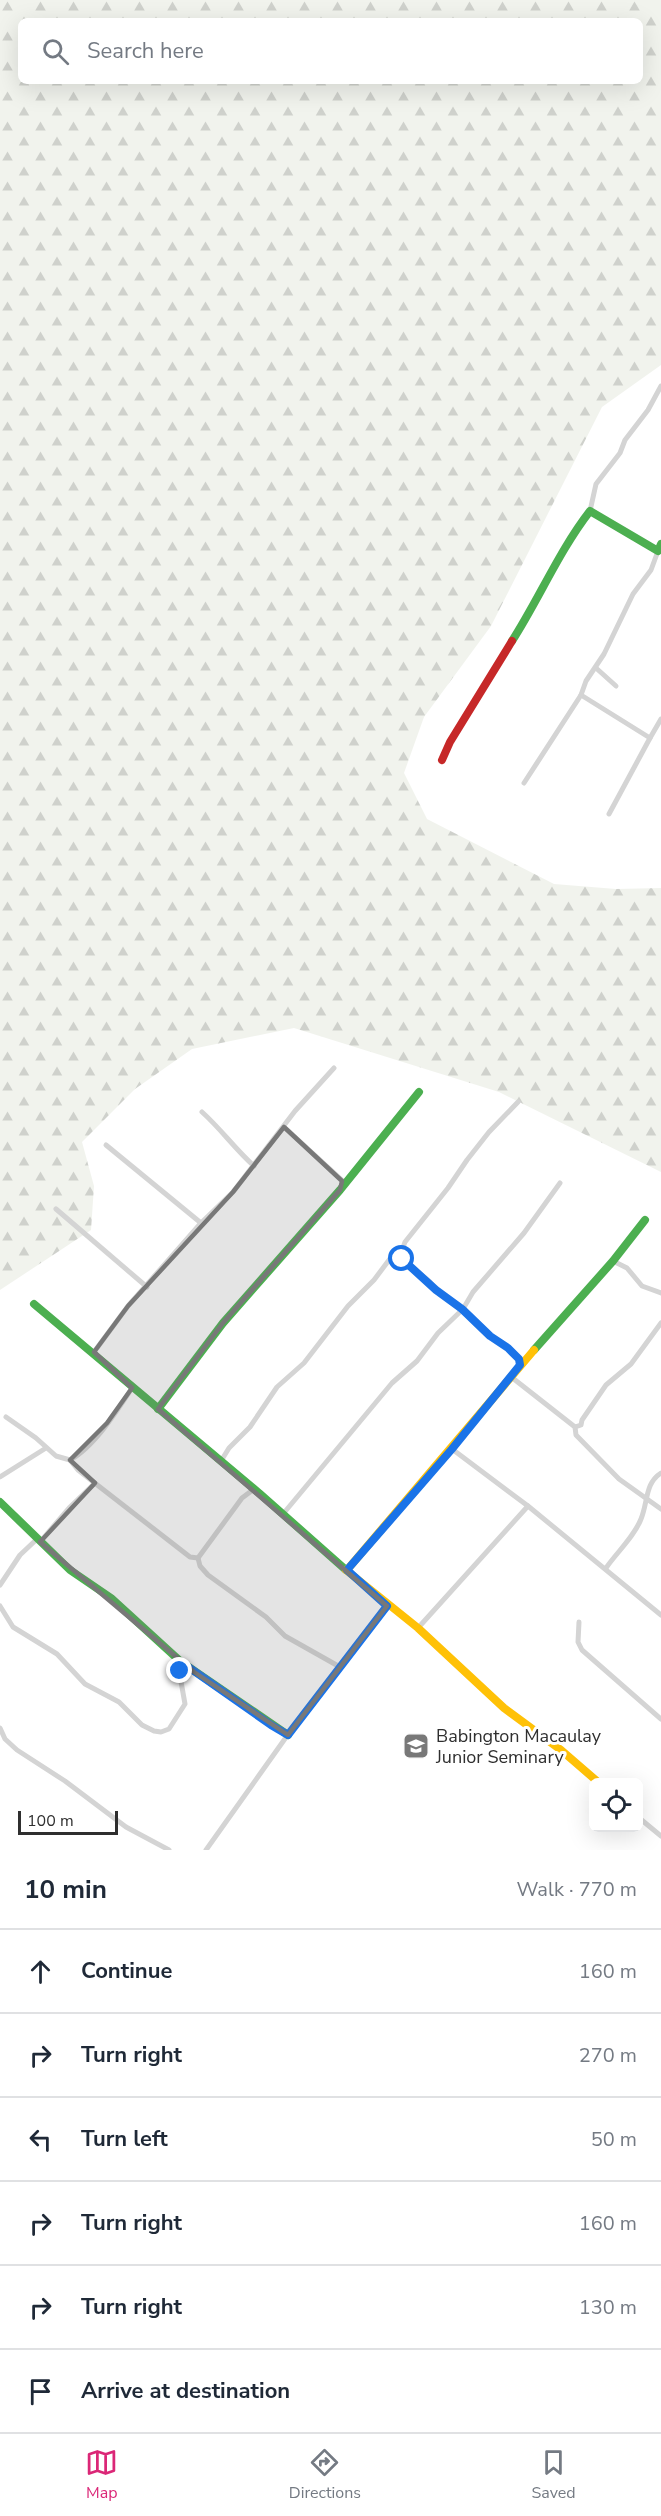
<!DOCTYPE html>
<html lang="en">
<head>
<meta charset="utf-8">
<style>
	body { margin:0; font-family:"Nunito Sans",sans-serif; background:#f6f6f7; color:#1f2937 }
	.controls { position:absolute; right:18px; bottom:18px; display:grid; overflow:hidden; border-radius:9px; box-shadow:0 6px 24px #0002 }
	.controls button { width:54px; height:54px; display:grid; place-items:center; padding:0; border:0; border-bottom:2px solid #e0e1e3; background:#fff; color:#1f2937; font:30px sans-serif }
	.scale { position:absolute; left:18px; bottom:15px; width:100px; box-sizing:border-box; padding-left:6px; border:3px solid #2f2f2f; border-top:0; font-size:16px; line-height:21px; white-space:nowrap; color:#2f2f2f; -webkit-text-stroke:4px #fff; paint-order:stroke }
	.stop { position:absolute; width:18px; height:18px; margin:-14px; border:4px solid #1a73e8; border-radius:50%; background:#fff }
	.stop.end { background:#1a73e8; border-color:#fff; box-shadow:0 2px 6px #0008 }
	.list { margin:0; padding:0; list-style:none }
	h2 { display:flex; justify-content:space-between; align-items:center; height:78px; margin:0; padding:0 24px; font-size:26px }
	h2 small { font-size:20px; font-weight:400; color:#747a83 }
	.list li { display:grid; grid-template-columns:39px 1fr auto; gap:18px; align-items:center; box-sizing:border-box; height:84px; padding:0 24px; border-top:2px solid #e0e1e3 }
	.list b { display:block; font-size:22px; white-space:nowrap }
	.list em { font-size:20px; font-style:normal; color:#747a83 }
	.icon { flex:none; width:33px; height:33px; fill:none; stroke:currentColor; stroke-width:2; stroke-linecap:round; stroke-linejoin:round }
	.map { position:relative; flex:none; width:661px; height:1850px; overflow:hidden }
	.search { position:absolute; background:#fff; box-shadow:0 6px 24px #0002; left:18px; right:18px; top:18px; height:66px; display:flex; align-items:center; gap:15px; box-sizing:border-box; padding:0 21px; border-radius:9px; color:#747a83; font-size:22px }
	.sheet { height:582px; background:#fff }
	nav { display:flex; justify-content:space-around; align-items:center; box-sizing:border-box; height:84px; border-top:2px solid #e0e1e3; background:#fff; font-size:16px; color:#747a83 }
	nav a { display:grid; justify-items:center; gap:3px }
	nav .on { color:#db2777 }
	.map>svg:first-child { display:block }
	.forest { fill:url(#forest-firs); fill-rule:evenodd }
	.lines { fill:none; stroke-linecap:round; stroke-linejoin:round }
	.street { stroke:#d4d4d4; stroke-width:5 }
	.fast { stroke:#4caf50; stroke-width:8 }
	.slow { stroke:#ffc107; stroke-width:8 }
	.jam { stroke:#c62828; stroke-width:8 }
	.route { stroke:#1a73e8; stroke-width:8 }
	.marked { fill:#787878; fill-opacity:0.2; stroke:#787878; stroke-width:4.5; stroke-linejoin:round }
	.labels { text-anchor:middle; stroke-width:6; stroke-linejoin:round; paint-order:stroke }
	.poi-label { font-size:18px; fill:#2f2f2f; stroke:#fff; text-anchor:start }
</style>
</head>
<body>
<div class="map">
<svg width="661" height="1850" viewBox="0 0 661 1850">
	<defs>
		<pattern id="forest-firs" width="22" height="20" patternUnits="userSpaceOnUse" patternTransform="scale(1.5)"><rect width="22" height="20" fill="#f1f3ed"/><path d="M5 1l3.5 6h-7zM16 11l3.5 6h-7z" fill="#cfd1cc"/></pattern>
	</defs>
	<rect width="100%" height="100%" fill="#fff"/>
	<path class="forest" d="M0 0H661V365L602 407 491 626 424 717 404 773 427 819 554 884 616 889 661 888V1172L499 1092 294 1028 192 1049 135 1089 82 1142 94 1186 91 1230 0 1290ZM21 21H640V81H21Z"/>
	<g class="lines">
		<g class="street">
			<path d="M590 511 596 484 620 453 625 440 648 410 661 386"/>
			<path d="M596 668 616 686"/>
			<path d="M581 695 650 738 661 719"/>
			<path d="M524 783 581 695 586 681 604 654 633 594 651 570 658 551"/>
			<path d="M609 814 650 738"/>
			<path d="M202 1112C221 1129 235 1149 254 1166"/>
			<path d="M284 1127 345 1183"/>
			<path d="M106 1145 201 1223"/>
			<path d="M56 1209 147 1287"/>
			<path d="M401 1253 405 1242 448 1188 467 1160 489 1132 518 1102"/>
			<path d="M613 1261 627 1268 642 1286 661 1293"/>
			<path d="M94 1352 128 1306 201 1223 233 1192 295 1111 334 1068"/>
			<path d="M510 1376 575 1427 576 1435 619 1479 661 1509"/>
			<path d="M6 1417 36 1438 56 1456 70 1460C94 1447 117 1411 132 1388"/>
			<path d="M575 1427 581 1425 582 1420 606 1385 631 1364 661 1323"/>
			<path d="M452 1449 528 1506 661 1615"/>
			<path d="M70 1460 78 1470 190 1557 198 1558"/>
			<path d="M221 1461 229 1448 250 1427 277 1387 304 1363 348 1306 374 1280 392 1256 401 1253 402 1259 430 1282 436 1290 463 1309 490 1336 508 1348 518 1359 520 1365"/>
			<path d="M0 1477 46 1448"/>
			<path d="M283 1514 392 1383 417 1361 438 1333 463 1309 473 1292 524 1233 560 1183"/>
			<path d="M40 1542 69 1508 95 1483"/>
			<path d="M198 1558 200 1566 208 1575 266 1617 285 1636 340 1667"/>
			<path d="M198 1558 242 1498 254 1489"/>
			<path d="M606 1568C617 1552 634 1537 641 1519 648 1502 645 1483 661 1473"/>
			<path d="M0 1585 20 1555 37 1539"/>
			<path d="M0 1606 13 1627 57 1654 85 1684 119 1702 142 1725 154 1731 161 1732 169 1729 185 1704 180 1676 184 1664"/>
			<path d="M579 1622 578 1642 582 1650 661 1719"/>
			<path d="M418 1628 528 1506"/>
			<path d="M0 1728 5 1739 17 1750 65 1781 126 1827 169 1850"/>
			<path d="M638 1817 661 1836"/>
			<path d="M206 1850 304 1712 387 1606"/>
		</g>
		<g class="fast">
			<path d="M512 641C539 599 559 551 590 511L658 551 661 544"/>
			<path d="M34 1304 259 1493 346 1570"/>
			<path d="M534 1350 613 1261 645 1220"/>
			<path d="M158 1409 223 1323 340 1190 419 1092"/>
			<path d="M0 1502 70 1570 111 1598 180 1661 288 1735"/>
		</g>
		<g class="slow">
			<path d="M346 1570 418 1628 504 1708 561 1750 598 1782"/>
			<path d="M347 1570 534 1350"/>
		</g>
		<path class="jam" d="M442 760 450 742 512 641"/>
	</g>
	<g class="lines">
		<path class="route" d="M180 1671 184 1664 271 1725 288 1735 387 1606 347 1570 452 1449 520 1365 519 1359 508 1348 490 1336 462 1309 436 1290 402 1259"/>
	</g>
	<path class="marked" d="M284 1127 342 1181 340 1190 223 1323 158 1409 387 1606 288 1735 194 1672 40 1542 95 1483 70 1460 107 1423 132 1388 94 1352 128 1306 233 1192Z"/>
	<defs>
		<g id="school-square" transform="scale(1.35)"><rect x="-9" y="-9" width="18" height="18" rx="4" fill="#787878" stroke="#fff"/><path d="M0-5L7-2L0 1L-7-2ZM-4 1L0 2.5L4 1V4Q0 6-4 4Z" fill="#fff"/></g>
	</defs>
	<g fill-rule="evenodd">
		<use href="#school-square" x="416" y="1746"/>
	</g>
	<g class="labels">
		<g class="poi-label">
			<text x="436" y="1742">Babington Macaulay<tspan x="436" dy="21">Junior Seminary</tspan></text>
		</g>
	</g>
</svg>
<div class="controls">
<button><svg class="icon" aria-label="locate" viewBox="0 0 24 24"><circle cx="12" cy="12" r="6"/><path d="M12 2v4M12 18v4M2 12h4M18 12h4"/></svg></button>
</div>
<div class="scale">100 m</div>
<div class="stop" style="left:402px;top:1259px"></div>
<div class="stop end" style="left:180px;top:1671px"></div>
<div class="search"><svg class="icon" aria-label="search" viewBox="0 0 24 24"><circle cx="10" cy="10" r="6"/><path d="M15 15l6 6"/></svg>Search here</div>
</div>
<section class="sheet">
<h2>10 min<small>Walk · 770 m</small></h2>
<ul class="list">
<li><svg class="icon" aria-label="ahead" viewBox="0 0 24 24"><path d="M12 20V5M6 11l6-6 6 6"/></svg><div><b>Continue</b></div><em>160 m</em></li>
<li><svg class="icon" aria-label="right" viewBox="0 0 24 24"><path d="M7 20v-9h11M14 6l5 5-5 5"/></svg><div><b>Turn right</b></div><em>270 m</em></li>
<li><svg class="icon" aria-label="left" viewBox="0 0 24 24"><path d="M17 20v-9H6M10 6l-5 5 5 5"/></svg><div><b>Turn left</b></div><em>50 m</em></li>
<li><svg class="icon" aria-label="right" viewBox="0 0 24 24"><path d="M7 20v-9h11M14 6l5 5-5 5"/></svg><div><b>Turn right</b></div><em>160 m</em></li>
<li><svg class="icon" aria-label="right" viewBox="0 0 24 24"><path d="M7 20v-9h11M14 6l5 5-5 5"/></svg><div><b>Turn right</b></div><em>130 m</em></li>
<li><svg class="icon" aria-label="arrive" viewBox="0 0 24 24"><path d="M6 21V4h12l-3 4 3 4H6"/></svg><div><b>Arrive at destination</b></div></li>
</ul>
</section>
<nav>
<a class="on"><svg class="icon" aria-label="map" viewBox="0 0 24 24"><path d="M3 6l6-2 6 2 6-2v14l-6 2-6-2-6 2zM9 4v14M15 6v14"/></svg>Map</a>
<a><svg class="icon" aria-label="directions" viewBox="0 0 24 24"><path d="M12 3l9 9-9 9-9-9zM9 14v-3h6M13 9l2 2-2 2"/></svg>Directions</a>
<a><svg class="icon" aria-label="saved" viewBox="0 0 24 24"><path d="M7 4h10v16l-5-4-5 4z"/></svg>Saved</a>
</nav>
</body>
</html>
